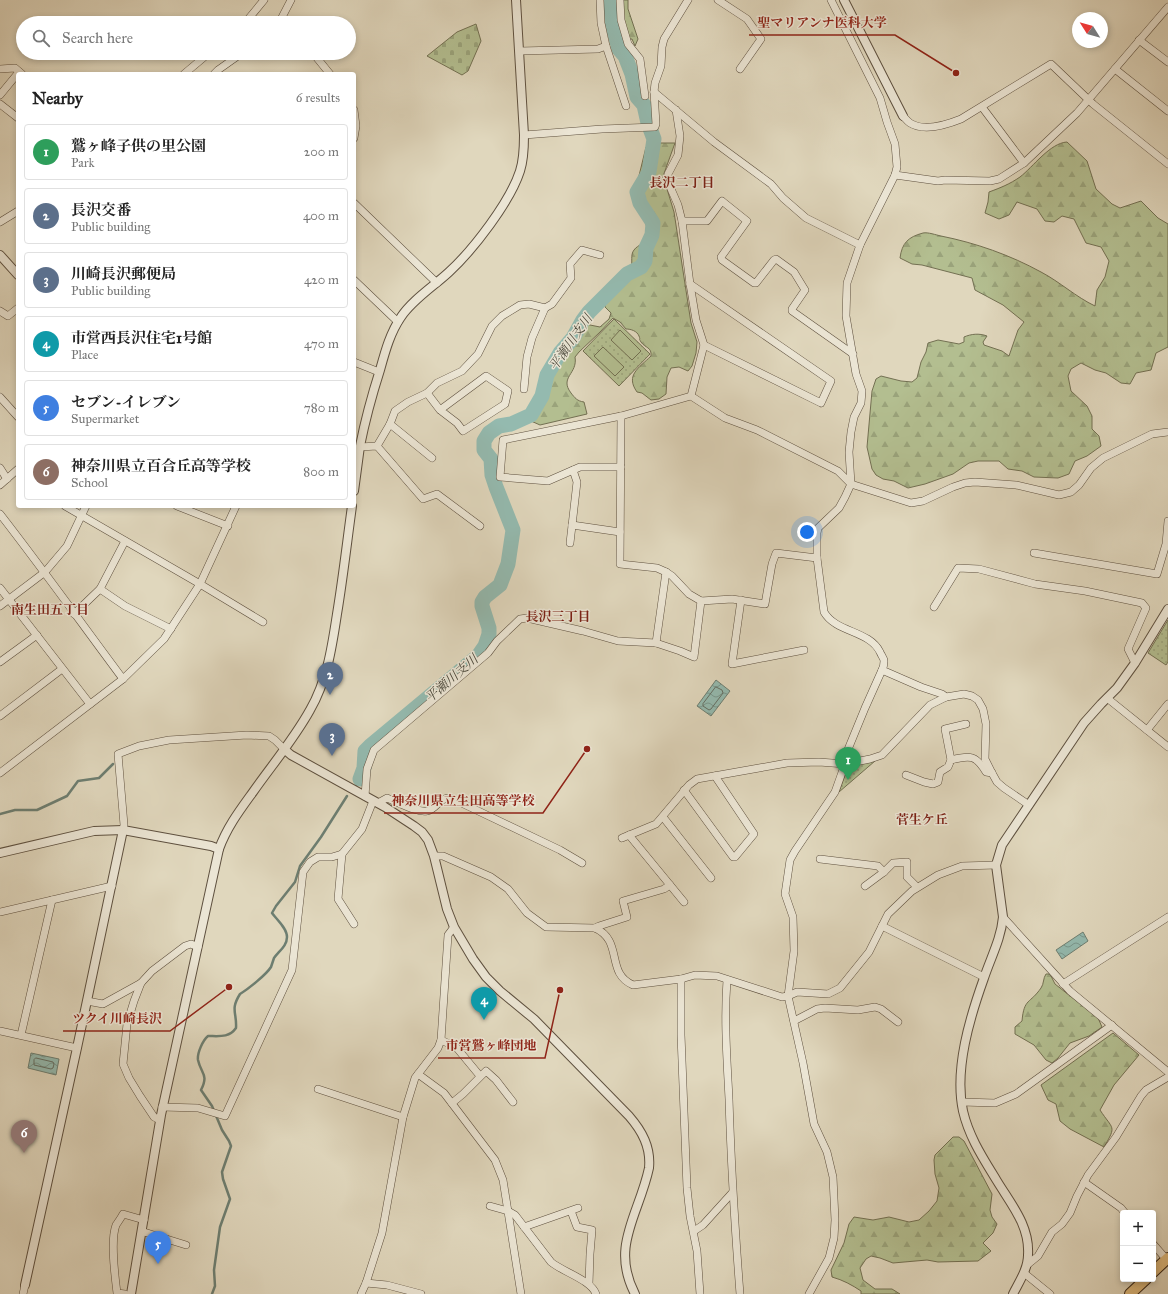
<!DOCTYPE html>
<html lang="en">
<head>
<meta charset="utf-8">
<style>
	body { margin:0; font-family:"IM FELL Great Primer","Noto Serif JP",serif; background:#f2f2f2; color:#222 }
	.controls { position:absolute; right:12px; bottom:12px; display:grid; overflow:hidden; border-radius:4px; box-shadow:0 2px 6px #0003 }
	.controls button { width:36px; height:36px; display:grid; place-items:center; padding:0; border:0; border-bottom:1px solid #e0e0e0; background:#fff; color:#222; font:20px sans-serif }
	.compass { position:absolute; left:1072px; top:12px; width:36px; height:36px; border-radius:50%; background:#fff; box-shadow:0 2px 6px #0003; rotate:307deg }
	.you { position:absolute; left:807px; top:532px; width:14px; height:14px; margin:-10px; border:3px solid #fff; border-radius:50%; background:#1a73e8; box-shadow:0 0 0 6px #1a73e833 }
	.badge { display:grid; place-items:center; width:26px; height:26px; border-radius:50%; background:#8f2418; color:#fff; font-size:13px; font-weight:700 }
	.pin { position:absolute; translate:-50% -33px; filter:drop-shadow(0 1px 2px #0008) }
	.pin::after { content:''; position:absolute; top:21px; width:14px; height:12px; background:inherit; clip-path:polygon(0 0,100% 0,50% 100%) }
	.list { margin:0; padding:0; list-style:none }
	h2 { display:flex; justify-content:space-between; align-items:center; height:52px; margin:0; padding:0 16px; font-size:17px }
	h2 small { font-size:13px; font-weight:400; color:#767676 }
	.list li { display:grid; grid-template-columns:26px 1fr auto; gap:12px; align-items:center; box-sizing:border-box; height:56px; margin:0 8px 8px; padding:0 8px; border:1px solid #e0e0e0; border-radius:4px }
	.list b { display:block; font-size:15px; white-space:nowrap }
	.list p { margin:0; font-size:13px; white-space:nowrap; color:#767676 }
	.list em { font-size:13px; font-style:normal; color:#767676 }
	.icon { flex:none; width:22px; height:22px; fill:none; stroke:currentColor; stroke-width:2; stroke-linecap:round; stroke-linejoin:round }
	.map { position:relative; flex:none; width:1168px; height:1294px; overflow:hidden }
	.search { position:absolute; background:#fff; box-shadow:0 2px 6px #0003; left:16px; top:16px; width:340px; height:44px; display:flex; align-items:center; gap:10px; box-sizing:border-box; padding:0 14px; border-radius:22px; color:#767676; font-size:15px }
	.panel { position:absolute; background:#fff; box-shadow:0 2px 6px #0003; left:16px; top:72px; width:340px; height:436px; border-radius:4px }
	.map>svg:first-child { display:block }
	.grass { fill:url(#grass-dots); stroke:#737052 }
	.forest { fill:url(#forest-firs); stroke:#737052 }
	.cemetery { fill:url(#cemetery-stones); stroke:#737052 }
	.garden { fill:#b3be90; stroke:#737052 }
	.water { fill:url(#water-waves); stroke:#6d7e71 }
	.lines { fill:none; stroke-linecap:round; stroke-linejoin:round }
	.shore { stroke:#646e62; stroke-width:1 }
	.stream { stroke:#6d7e71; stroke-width:2.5 }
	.river { stroke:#94baaf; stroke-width:15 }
	.minor-casing { stroke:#5e503f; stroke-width:8 }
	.tertiary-casing { stroke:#5e503f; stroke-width:10 }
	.primary-casing { stroke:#332315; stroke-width:12 }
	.minor { stroke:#ebe5d4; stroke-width:7 }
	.tertiary { stroke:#ebe5d4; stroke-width:8 }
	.primary { stroke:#e0bc7e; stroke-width:10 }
	.labels { text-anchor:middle; stroke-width:3; stroke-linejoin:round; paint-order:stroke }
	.neighbourhood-label { font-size:13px; font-weight:bold; fill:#7a1f14; stroke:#ebe5d4 }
	.water-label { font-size:13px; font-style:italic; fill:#4b493c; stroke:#ebe5d4 }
	.leader { fill:none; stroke:#8f2418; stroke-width:1.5 }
	.callout-dot { fill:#8f2418; stroke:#ebe5d4; stroke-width:1.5 }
	.callout-label { font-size:13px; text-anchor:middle; font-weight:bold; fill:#8f2418; stroke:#ebe5d4; stroke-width:3; stroke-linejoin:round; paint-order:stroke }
</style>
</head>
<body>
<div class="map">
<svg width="1168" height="1294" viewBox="0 0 1168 1294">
	<defs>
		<pattern id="grass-dots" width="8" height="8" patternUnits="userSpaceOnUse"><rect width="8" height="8" fill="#b3be90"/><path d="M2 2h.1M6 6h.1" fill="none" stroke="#9aa37b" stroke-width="1.8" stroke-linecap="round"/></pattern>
		<pattern id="forest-firs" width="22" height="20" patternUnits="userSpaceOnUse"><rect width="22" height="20" fill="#b3be90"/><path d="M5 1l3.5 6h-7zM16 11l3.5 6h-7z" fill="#9aa37b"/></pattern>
		<pattern id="cemetery-stones" width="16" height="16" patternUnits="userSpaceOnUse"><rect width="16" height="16" fill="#b3be90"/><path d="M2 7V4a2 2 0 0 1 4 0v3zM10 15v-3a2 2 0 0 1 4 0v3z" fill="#9aa37b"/></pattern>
		<pattern id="water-waves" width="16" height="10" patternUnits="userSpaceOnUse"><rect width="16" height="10" fill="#94baaf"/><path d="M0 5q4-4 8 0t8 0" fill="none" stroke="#79978d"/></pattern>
	</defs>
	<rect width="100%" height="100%" fill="#e0d7bd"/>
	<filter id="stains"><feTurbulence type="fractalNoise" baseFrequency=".005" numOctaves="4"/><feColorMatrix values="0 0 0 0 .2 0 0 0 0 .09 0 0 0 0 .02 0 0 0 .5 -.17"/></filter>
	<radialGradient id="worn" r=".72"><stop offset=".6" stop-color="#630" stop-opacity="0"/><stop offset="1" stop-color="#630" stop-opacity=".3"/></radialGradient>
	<g class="grass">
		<path d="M614 319 650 354 619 386 583 351Z"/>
		<path d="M1168 620V662L1166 665 1148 653Z"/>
		<path d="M875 761 839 792 848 767Z"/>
	</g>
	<g class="forest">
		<path d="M621 0H628V9L638 39 635 46 632 39 627 40Z"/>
		<path d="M1067 142 1087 161 1096 189 1112 204 1120 208 1141 201 1158 218 1168 224V347L1156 353 1151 370 1136 373 1130 384 1121 383 1106 373 1095 370 1081 363 1071 369 1068 376 1071 391 1087 406 1092 416V429L1099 436 1101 446 1087 456 1075 461 1069 474 1058 478 1034 477 1022 471 1008 469 999 461H978L969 463 953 474 925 484 908 488 894 481 883 479 876 475 872 469 867 447 872 391 876 379 881 376 901 381 912 382 917 378 921 362 926 352 928 343 938 340 959 344 964 342V337C971 334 979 333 987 336L983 342 984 345 1002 351 1009 356 1018 330 1024 322 1003 305 975 290 972 278 922 265 912 264 900 258C902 243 908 237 923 233 928 232 936 235 941 236 976 243 1010 255 1041 272 1060 282 1076 297 1095 306L1097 290 1105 277 1109 261 1101 247 1086 243 1074 219 1062 216 1054 222 1045 221 1037 209 1017 202 1009 215 999 219 985 213 988 202 989 192C1000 188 1010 184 1020 177 1033 167 1050 143 1067 142Z"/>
		<path d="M657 143H675L662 179 667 189 674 212 691 323 697 342 696 353 692 366 688 371 679 367 671 368 667 377 666 394 659 399 651 400 642 393 637 392C625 375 639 368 651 356 652 347 645 348 641 342 638 337 641 341 639 336 637 331 631 329 626 329L620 322 613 318 600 332 579 352 575 357C578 374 559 377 571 393 575 398 577 401 584 402L587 414 540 425 531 421 527 410 536 401 542 378 549 364 564 347 574 326 585 324 600 327 609 319 611 313 605 307V302C614 292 626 281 631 268 633 262 630 255 634 250 636 247 639 246 641 244 646 238 648 231 646 224 645 214 636 206 632 197L636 188 646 147Z"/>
		<path d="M1046 974H1050L1055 984 1098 1018 1102 1027 1089 1036 1070 1043 1058 1058 1052 1063 1046 1060 1034 1045 1015 1034V1027L1022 1021C1024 998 1030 1004 1041 988 1044 984 1043 978 1046 974Z"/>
		<path d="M1113 1033 1139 1055 1114 1085 1100 1110C1113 1130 1117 1125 1104 1147L1070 1129 1060 1121 1056 1104 1048 1100 1041 1085Z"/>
		<path d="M953 1137H959L964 1141 992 1194 990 1210 992 1217 997 1224 993 1233 983 1243 991 1251 978 1261 938 1262 927 1260 893 1263 880 1258 871 1256 866 1259 860 1268 863 1280 875 1289H892L900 1294H861V1291C852 1285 843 1280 832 1277L831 1270 844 1243 849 1224 854 1217 873 1220 889 1217 909 1222 919 1220 929 1211 937 1201 939 1188 935 1174 934 1160 935 1155Z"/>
	</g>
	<path class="cemetery" d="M476 24 481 41 468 71 462 75 427 56 457 32Z"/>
	<g class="garden">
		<path d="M620 330 641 351 632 360 611 340Z"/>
		<path d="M603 347 624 367 615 376 594 356Z"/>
	</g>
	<g class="water">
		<path d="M716 680 730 691 711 716 697 706Z"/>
		<path d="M1083 932 1088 941 1062 959 1056 950Z"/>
		<path d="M31 1053 59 1059 56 1075 28 1068Z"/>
	</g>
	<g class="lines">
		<g class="shore">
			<path d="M716 687 722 690 723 693 711 709 709 710 703 706V704Z"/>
			<path d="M36 1058 53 1062 54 1064 53 1068 51 1069 34 1065V1060Z"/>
		</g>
		<g class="stream">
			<path d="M355 787 360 779"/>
			<path d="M0 814 15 810H37L67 796 78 781 99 778 113 764"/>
			<path d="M212 1294 215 1286 214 1270 220 1227 230 1199 223 1179 222 1172 231 1146 229 1141 222 1130 212 1106 201 1090C209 1074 201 1074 198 1060 197 1053 203 1040 208 1036 219 1036 229 1038 236 1028 237 1012 230 1010 240 994 248 989 266 975 271 967 272 964 273 961 274 958 279 951 287 946 287 937 287 928 277 920 272 913L276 906 295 882 300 866 321 837 347 796"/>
		</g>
		<path class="river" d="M360 779 364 768 365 751 370 746 478 656 485 646 489 634V628L482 606V602L485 597 500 585 508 564 513 530 496 487 492 475 491 459 484 450V441L489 433 499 426 511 424 531 415 542 396 547 375 560 353 573 338 583 320 589 312 627 274 641 267 645 261 646 248 652 235 653 223 640 203 637 192 649 172 654 139 648 123 644 105 637 97 632 74 625 56 619 49 612 24 609 0"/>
		<g class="minor-casing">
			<g id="minor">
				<path d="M620 0 621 20 628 44 640 59 645 96"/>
				<path d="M718 0 747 19 761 39 740 69"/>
				<path d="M831 0 880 98 887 122 895 144 897 167 895 175 860 245 847 283 846 316 856 374 862 391 861 403 854 417 851 432 849 452 851 484 845 497 839 508 818 528 817 533V558L824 612C836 633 869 630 880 652 881 655 884 658 884 661 884 664 883 668 882 670L921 687 942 694 946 697"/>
				<path d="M245 23 264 0"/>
				<path d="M279 23 291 0"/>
				<path d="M1139 40 1168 62"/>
				<path d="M606 46 626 106"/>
				<path d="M520 51 598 49 606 46 601 23 600 0"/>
				<path d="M313 53 330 74"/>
				<path d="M0 69 15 68 22 74"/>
				<path d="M1115 69 1168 111"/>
				<path d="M184 74 209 53"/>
				<path d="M214 74 218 70 242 53"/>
				<path d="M654 92 714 142 771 184 783 198 806 218 860 245"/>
				<path d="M0 95 19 72"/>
				<path d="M0 104 18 118"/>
				<path d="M982 107 1024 163"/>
				<path d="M354 110 356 126 354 138"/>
				<path d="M676 110 680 136 678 155 668 174V182L678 205 682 221 690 284 696 320 704 345 691 396"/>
				<path d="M903 116C905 118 907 121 910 123 924 132 946 125 961 119L1051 64 1093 104 1168 164"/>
				<path d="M524 135 602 129 655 127 656 124 654 92 655 83 661 66 662 47 664 39 688 0"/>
				<path d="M895 175 938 181 945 180 990 181 999 179 1024 163 1077 113 1168 7"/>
				<path d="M354 203 437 283"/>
				<path d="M682 221H707L722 201 747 221 721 257 722 260 754 283H756L774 260 776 259 794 272 805 290 792 309V311L853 354"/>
				<path d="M0 222 18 211"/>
				<path d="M354 280 398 322"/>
				<path d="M690 284 831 381 821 403 704 345"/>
				<path d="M0 311 8 316 18 308"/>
				<path d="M354 362 379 372"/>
				<path d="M524 389 527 357 532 338 545 308"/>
				<path d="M427 393 437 383 462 371 478 354 492 326 502 316 520 305 529 304 545 308 552 304 571 278 570 264 582 250 600 255"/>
				<path d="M0 397 18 417"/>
				<path d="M621 416 620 564 657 568 666 572 672 576 689 594 701 601 732 599 765 604 772 564 776 553 817 558"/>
				<path d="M390 424 432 458"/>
				<path d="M377 446 390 424 395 411 408 402 427 393 440 410 457 423 463 431 505 404 508 391 486 376 440 410"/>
				<path d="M360 447 377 446 423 499 437 494 480 526"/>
				<path d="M621 467H580L548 481 500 477 503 440 621 416 691 396 725 418 757 430 838 471 851 484 911 503 923 501 953 487 965 483 975 482 1016 485 1059 495 1071 492 1079 485 1091 468 1103 458 1152 434 1168 432"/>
				<path d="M0 468 7 479"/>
				<path d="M0 485 18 469"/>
				<path d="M65 506 200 584 263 622"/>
				<path d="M177 506 228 526"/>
				<path d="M0 514C42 568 82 624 123 679"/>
				<path d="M572 525 620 532"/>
				<path d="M570 543 577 482 573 470"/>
				<path d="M1034 553 1157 574 1166 544 1168 521"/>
				<path d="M0 588 90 704"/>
				<path d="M100 589 125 606 171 629"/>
				<path d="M741 600 732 664 804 650"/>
				<path d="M0 606 45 572 67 546 86 506"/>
				<path d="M934 607 958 568 979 569 1035 584 1085 591 1142 603 1146 608 1128 649 1135 663"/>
				<path d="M74 614 100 589 125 541"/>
				<path d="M656 643 666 572"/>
				<path d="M0 662 37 635"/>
				<path d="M1107 698 1168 747"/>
				<path d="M0 716 62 669"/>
				<path d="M1147 730 1168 704"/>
				<path d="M951 760 945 729 966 724"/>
				<path d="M842 764 865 708 882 670"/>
				<path d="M0 773 123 679 164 639 200 584 236 506"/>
				<path d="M906 775 924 782 933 784 938 782 940 772 948 767 951 760C970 755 976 755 986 772L992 773"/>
				<path d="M684 790 733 857H735L754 834 715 776"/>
				<path d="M365 796 367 769 374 750 488 653 497 641 520 619 527 618 583 631 618 641 656 643 680 651 694 657 701 601"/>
				<path d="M378 803 387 798C398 802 416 813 427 811 437 809 439 797 451 798L560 850 582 863"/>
				<path d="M663 817 711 878"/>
				<path d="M123 830 124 825 118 754 139 746 169 740 247 735 269 736 275 740 284 749"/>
				<path d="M629 835 684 902"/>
				<path d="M622 838 656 824 689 785 697 779 787 763 819 762 845 764 870 759 882 755 930 705 946 697 964 694 972 696 978 700 983 709 986 724 985 759 992 773 997 782 1004 788 1029 805"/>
				<path d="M342 854 338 899 354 924"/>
				<path d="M434 856H443L491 877 508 889 527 913 546 927 595 928C624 941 605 973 633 985L681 979 695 975 717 976 782 997 788 996 797 992 828 994 840 988 869 952 888 914 912 891 938 875 962 866 996 865"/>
				<path d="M820 859 878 866 884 872"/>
				<path d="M865 886 884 872 893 863 907 862V877L917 887"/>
				<path d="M0 912 112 886"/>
				<path d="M1003 917 1070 991 1168 1072"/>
				<path d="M882 926 984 977"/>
				<path d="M595 928 599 926 627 917 623 901 664 889 670 885"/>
				<path d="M681 979V1035L687 1188 690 1216 697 1251 700 1294"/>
				<path d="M727 980C724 1020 727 1059 729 1099 731 1164 735 1229 740 1294"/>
				<path d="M1063 984 1168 917"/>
				<path d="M87 1001 103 1004 141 983"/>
				<path d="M794 1021 817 1009 825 1008 858 1010 875 1007 881 1009 898 1022"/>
				<path d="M0 1031 77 1048"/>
				<path d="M21 1035 52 900"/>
				<path d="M441 1040 456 1047 480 1076"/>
				<path d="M418 1074 444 1093 495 1160 503 1180 521 1294"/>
				<path d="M318 1089 403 1117"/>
				<path d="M962 1102 995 1103 1016 1094 1112 1025"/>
				<path d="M452 1103 463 1094 486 1071 496 1080 513 1102"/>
				<path d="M162 1107 198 1108 225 1116 292 970 303 872 310 862 318 857H332L342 854 362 829 373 801"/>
				<path d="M160 1120 154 1117 140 1096 129 1078 123 1064 127 1024 134 1001 141 983 152 971 185 946 191 944 198 947"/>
				<path d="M1084 1182 1121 1208 1125 1213"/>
				<path d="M490 1206 508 1211 515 1215 551 1262C563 1272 591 1280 596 1294"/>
				<path d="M571 1211 577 1227 592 1230 590 1254 589 1284"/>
				<path d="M524 1227 578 1208"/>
				<path d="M694 1231 703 1225 732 1193"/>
				<path d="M142 1232H144L186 1245"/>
				<path d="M1153 1244 1167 1260"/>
				<path d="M1027 1265 1038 1256 1052 1232 1062 1224 1070 1213 1077 1196 1088 1175 1116 1137 1141 1096 1146 1090 1168 1077"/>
				<path d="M1024 1273 1050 1294"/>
				<path d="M366 1283 387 1285 421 1294"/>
				<path d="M23 1294 25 1285"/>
				<path d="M125 1294 117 1293C115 1276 110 1241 116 1225 118 1222 121 1218 123 1214L144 1220"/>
				<path d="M361 1294 366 1283 382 1233 403 1117 415 1078 438 1048 441 1040 448 935 454 927"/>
				<path d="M809 1294 829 1258 834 1238 835 1220 833 1177 827 1152 814 1124 803 1063 788 996 794 951 793 917 785 894 790 860 795 851 835 792 845 764"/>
			</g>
		</g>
		<g class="tertiary-casing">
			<g id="tertiary">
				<path d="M844 0 903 116"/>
				<path d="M0 255 18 275"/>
				<path d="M354 491C356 477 358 461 360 446 365 421 372 395 380 370 385 352 390 333 401 317 412 300 434 286 449 272 473 250 510 202 520 171 524 159 524 147 524 135L516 0"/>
				<path d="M284 749 291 755 385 807 414 826 422 832 428 840 434 856 447 909 454 927 473 959 486 977 500 991 534 1019 629 1116C642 1131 651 1147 649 1168 639 1215 610 1246 635 1294"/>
				<path d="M0 853 94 831 123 830 211 846 219 849"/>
				<path d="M25 1285 77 1048 123 830"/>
				<path d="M131 1294 161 1115 219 849C227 827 240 810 253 792 272 765 294 739 310 710 327 681 332 647 337 614 343 578 347 542 352 506"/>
				<path d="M1013 1294C1019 1282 1028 1269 1028 1255 1030 1226 1011 1204 997 1181 983 1158 969 1137 963 1111 954 1069 970 1017 984 978 991 957 1001 939 1003 917L996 865 1002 845 1084 723 1101 704 1117 688 1135 663 1168 609"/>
			</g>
		</g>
		<g class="primary-casing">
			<g id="primary">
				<path d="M1153 1272 1168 1258"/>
				<path d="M1130 1294 1146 1279"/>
			</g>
		</g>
		<use href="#minor" class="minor"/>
		<use href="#tertiary" class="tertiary"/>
		<use href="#primary" class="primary"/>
	</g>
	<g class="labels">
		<g class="neighbourhood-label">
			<text x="682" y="187">長沢二丁目</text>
			<text x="50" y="614">南生田五丁目</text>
			<text x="558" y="621">長沢三丁目</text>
			<text x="922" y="824">菅生ケ丘</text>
		</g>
		<g class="water-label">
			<text transform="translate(570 342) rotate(-55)" y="5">平瀬川支川</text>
			<text transform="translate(451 678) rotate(-41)" y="5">平瀬川支川</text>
		</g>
	</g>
	<path class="leader" d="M956 73L895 35H749M587 749L543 813H384M229 987L170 1031H63M560 990L545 1058H438"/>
	<g class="callout-dot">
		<circle cx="956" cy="73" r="4"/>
		<circle cx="587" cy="749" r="4"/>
		<circle cx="229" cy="987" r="4"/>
		<circle cx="560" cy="990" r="4"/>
	</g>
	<g class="callout-label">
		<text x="822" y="27">聖マリアンナ医科大学</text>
		<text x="463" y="805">神奈川県立生田高等学校</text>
		<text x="117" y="1023">ツクイ川崎長沢</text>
		<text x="491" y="1050">市営鷲ヶ峰団地</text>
	</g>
	<rect width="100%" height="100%" filter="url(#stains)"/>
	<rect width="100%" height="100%" fill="url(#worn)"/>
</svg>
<div class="controls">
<button>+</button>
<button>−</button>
</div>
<svg class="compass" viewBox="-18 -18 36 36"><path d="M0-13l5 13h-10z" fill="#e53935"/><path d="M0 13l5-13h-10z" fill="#767676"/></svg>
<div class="you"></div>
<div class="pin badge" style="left:848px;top:780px;background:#2e9e5b">1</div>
<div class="pin badge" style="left:330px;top:695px;background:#5c6f8a">2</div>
<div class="pin badge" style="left:332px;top:756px;background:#5c6f8a">3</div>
<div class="pin badge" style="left:484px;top:1020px;background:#0f9aa8">4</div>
<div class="pin badge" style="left:158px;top:1264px;background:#3f7fe0">5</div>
<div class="pin badge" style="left:24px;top:1153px;background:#8d6e63">6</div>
<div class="search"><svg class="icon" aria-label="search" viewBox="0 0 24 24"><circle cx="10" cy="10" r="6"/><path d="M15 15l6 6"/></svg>Search here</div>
<section class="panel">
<h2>Nearby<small>6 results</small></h2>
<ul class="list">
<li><span class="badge" style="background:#2e9e5b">1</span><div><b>鷲ヶ峰子供の里公園</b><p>Park</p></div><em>200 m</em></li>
<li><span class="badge" style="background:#5c6f8a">2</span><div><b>長沢交番</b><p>Public building</p></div><em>400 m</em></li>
<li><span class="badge" style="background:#5c6f8a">3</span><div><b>川崎長沢郵便局</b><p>Public building</p></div><em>420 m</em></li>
<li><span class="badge" style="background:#0f9aa8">4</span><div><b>市営西長沢住宅1号館</b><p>Place</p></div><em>470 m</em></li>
<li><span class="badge" style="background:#3f7fe0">5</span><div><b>セブン-イレブン</b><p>Supermarket</p></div><em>780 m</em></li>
<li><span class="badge" style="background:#8d6e63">6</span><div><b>神奈川県立百合丘高等学校</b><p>School</p></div><em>800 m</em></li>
</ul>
</section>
</div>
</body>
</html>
